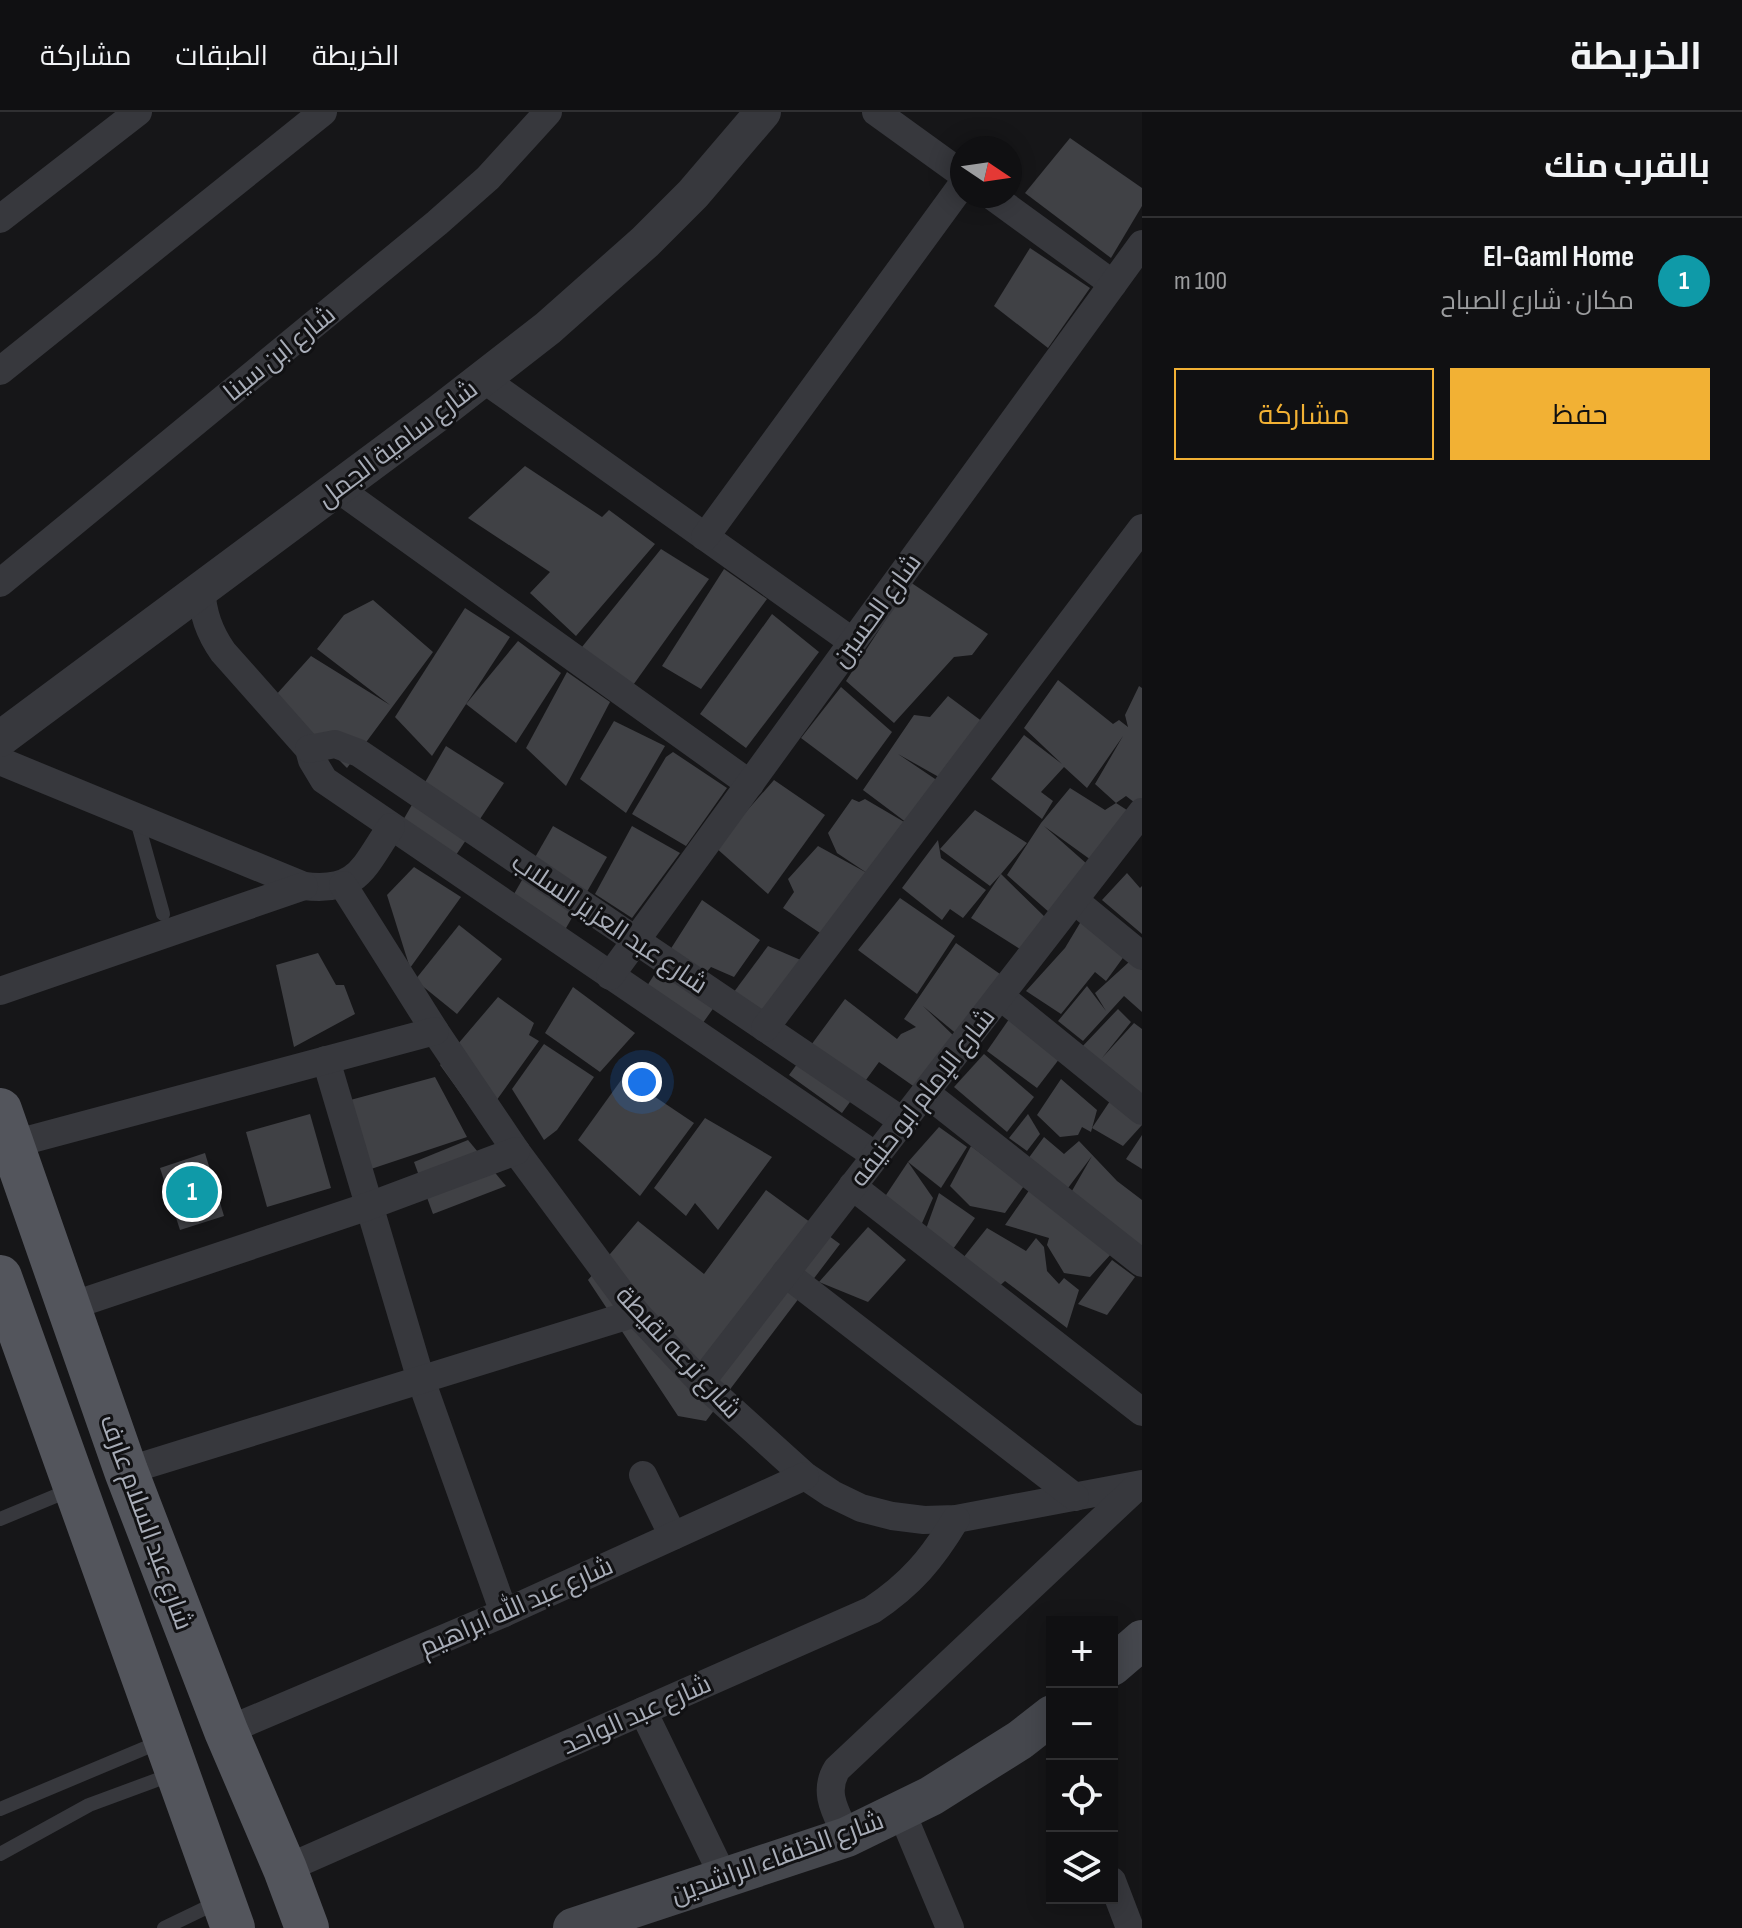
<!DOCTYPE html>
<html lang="ar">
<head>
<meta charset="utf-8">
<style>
	body { margin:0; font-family:"Sofia Sans Condensed",Cairo,sans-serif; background:#1e1e20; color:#f1f3f6; direction:rtl }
	.controls { position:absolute; right:24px; bottom:24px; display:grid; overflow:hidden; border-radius:0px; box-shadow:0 4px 20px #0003 }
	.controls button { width:72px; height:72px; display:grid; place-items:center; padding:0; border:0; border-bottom:2px solid #303032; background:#101012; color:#f1f3f6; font:40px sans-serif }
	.compass { position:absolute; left:950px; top:24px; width:72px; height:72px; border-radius:50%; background:#101012; box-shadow:0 4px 20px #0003; rotate:103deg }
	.you { position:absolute; left:642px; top:970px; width:28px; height:28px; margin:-20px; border:6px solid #fff; border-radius:50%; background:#1a73e8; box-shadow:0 0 0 12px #1a73e833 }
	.badge { display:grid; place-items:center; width:52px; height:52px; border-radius:50%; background:#f2b134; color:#fff; font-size:26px; font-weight:700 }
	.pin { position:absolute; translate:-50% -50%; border:4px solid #fff; box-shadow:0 2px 8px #0006 }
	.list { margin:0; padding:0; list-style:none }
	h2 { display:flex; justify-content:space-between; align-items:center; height:104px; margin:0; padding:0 32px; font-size:34px }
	h2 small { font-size:26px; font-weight:400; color:#9c9d9f }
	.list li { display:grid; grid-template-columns:52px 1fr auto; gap:24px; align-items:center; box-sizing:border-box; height:128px; padding:0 32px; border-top:2px solid #303032 }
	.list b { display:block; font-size:30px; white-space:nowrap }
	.list p { margin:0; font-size:26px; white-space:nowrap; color:#9c9d9f }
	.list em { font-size:26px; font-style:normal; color:#9c9d9f }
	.actions { display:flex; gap:16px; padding:24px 32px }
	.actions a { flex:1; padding:18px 0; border:2px solid #f2b134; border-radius:0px; text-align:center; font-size:28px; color:#f2b134 }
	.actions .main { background:#f2b134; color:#111 }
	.icon { flex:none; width:44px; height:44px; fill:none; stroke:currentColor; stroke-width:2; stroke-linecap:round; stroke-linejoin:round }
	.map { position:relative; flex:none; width:1142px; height:1816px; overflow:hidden; direction:ltr }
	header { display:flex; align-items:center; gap:48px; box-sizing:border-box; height:112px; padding:0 40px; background:#101012; border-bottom:2px solid #303032 }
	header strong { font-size:38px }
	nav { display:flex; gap:44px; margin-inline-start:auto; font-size:28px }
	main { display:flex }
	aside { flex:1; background:#101012 }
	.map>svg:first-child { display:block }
	.building { fill:#404145 }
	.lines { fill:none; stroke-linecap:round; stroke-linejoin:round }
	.service { stroke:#37383d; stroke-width:14 }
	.minor { stroke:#37383d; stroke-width:28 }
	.tertiary { stroke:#37383d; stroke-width:36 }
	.secondary { stroke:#45474d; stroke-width:40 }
	.primary { stroke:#53555c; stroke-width:44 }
	.labels { text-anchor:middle; stroke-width:6; stroke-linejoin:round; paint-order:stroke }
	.street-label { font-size:26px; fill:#a8adb8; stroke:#111113 }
</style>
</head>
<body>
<header>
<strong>الخريطة</strong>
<nav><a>الخريطة</a><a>الطبقات</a><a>مشاركة</a></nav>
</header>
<main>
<aside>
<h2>بالقرب منك<small></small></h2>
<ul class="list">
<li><span class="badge" style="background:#0f9aa8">1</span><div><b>El-Gaml Home</b><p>مكان · شارع الصباح</p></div><em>100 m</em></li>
</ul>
<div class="actions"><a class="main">حفظ</a><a>مشاركة</a></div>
</aside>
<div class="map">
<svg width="1142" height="1816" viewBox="0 0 1142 1816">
	<rect width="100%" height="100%" fill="#161618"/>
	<g class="building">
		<path d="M1070 26 1142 76V94L1111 146 1025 81Z"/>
		<path d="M1030 136 1090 176 1048 236 994 194Z"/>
		<path d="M525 354 602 405 609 398 655 432 576 524 530 481 550 460 468 406Z"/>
		<path d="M661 437 709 467 631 576 582 535Z"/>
		<path d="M724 457 767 487 701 577 662 554Z"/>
		<path d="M910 470 988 522 972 543 954 545 894 611 846 569Z"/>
		<path d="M373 488 433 540 347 656 275 584 311 544 390 593 317 537 344 503Z"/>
		<path d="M465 496 510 525 432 644 395 605Z"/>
		<path d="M772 502 819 540 746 636 700 602Z"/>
		<path d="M518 529 561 561 516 631 466 592Z"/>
		<path d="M567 560 610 590 566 674 526 636Z"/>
		<path d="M1058 568 1113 612 1119 608 1128 615 1125 603 1139 574 1142 576V689L1139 694 1126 684 1116 691 1095 672 1123 624 1087 676 1064 655 1041 680 1053 689 1042 707 991 667 1024 623 1062 652 1024 616Z"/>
		<path d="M841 575 892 620 857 668 801 626Z"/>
		<path d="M948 584 991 616 953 673 898 642 947 675 911 714 863 678 914 603 930 605Z"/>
		<path d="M614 609 665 634 626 701 580 667Z"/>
		<path d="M446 634 504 671 454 746 402 710Z"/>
		<path d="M673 640 727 676 686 734 632 702 666 645Z"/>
		<path d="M774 668 825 703 768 782 715 735Z"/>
		<path d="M1070 676 1105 698 1116 691 1130 700 1091 748 1044 714 1087 752 1050 801 1007 763 1041 711Z"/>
		<path d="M852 687 859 690 865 687 911 714 826 825 783 796 794 780 788 767 818 734 867 761 837 741 828 721Z"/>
		<path d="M975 698 1027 731 1001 762 1047 807 1023 839 971 806 1001 762 990 774 940 737Z"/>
		<path d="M553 714 607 745 562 823 514 782Z"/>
		<path d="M632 714 680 741 632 806 595 782Z"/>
		<path d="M938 728 941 746 986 778 963 806 950 797 942 808 902 776Z"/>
		<path d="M414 755 461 785 410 856 387 783Z"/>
		<path d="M1127 761 1140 776 1142 774V822L1102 788Z"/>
		<path d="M900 786 955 824 917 882 858 838Z"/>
		<path d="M702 788 760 828 734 865 711 855 705 862 727 877 700 915 647 874Z"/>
		<path d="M1083 806 1125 843 1106 869 1095 860 1061 902 1026 879 1065 836Z"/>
		<path d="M459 813 502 847 457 902 415 868Z"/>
		<path d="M956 831 1017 874 971 934 923 894 955 925 919 978 879 950 842 1001 789 963 845 887 897 927 901 922 916 915 904 907Z"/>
		<path d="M768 834 824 858 765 931 719 900Z"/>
		<path d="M318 841 336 873H344L355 902 294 935 276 853Z"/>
		<path d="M1129 850 1142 858V900L1124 884 1083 929 1058 909 1087 874 1106 899 1095 881Z"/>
		<path d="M573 875 635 921 600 960 545 921Z"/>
		<path d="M498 885 534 911 529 923 539 929 481 1010 440 953Z"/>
		<path d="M1118 897 1131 910 1102 946 1134 911 1142 917V985L1080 937Z"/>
		<path d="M1014 900 1063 942 1037 976 987 939Z"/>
		<path d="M544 932 594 965 557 1018 544 1028 512 977Z"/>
		<path d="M984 942 1034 985 1007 1020 954 975Z"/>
		<path d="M624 964 694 1011 640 1084 578 1028Z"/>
		<path d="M435 965 467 1025 350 1064 332 993Z"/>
		<path d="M1061 967 1097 998 1091 1020 1082 1015 1078 1023 1060 1025 1037 1003Z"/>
		<path d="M1114 983 1142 1005V1013L1123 1034 1092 1016Z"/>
		<path d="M310 1002 331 1076 267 1095 246 1020Z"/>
		<path d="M1028 1002 1040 1022 1027 1039 1009 1026Z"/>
		<path d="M705 1006 772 1045 718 1118 695 1091 686 1104 654 1076Z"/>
		<path d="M939 1015 967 1035 941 1076 908 1050Z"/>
		<path d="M1142 1023V1057L1126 1047Z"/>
		<path d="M1044 1025 1064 1042 1079 1029 1117 1069 1142 1088V1142L1069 1084 1092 1044 1065 1080 1028 1047Z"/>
		<path d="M468 1028 506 1074 433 1102 414 1050Z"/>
		<path d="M971 1034 1024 1074 1005 1101 970 1094 950 1074Z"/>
		<path d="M205 1041 224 1104 180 1118 160 1056Z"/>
		<path d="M908 1050 933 1086 919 1118 882 1089Z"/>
		<path d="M1030 1077 1112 1141 1090 1165 1064 1161 1047 1133 1049 1126 1005 1113Z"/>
		<path d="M766 1078 840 1132 706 1309 678 1304 588 1168 638 1109 704 1162Z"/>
		<path d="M939 1081 975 1106 951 1140 926 1117Z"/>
		<path d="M868 1115 906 1148 868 1190 819 1170Z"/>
		<path d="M987 1116 1026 1139 1036 1126 1044 1135 1047 1159 1059 1172 1064 1166 1079 1178 1067 1216 1005 1169 994 1179 959 1151Z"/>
		<path d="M1112 1148 1135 1165 1107 1203 1078 1192Z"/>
	</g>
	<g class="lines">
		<g class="service">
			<path d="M136 705 163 802"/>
			<path d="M0 1407 70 1378"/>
			<path d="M0 1697 162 1629"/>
			<path d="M0 1742 89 1693 173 1662"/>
			<path d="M164 1816 218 1790"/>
		</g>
		<g class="minor">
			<path d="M876 0 962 62"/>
			<path d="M992 84 1113 172"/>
			<path d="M0 107 138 0"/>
			<path d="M0 259 323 0"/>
			<path d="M482 266 853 530"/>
			<path d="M337 376 750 672"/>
			<path d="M705 425 962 73"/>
			<path d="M0 471 437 111 488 66 548 0"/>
			<path d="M201 477C203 502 209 520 223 540L309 637 312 648 324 668 876 1044"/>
			<path d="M309 637 335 632 359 641 904 1010"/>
			<path d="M0 649 304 774C359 781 364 754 391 715"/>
			<path d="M343 773 435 919 516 1039 636 1201 701 1270 805 1364 832 1382 861 1396 892 1404 924 1408 956 1407 1142 1372"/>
			<path d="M1074 788 1142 844"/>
			<path d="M610 864 1142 132"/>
			<path d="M0 879 304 774"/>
			<path d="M1000 884 1142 999"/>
			<path d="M765 916 1142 416"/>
			<path d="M326 948 421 1268 504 1501"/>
			<path d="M926 981 1142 1151"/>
			<path d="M13 1032 435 919"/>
			<path d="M852 1074 1142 1300"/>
			<path d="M785 1161 1075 1385"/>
			<path d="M71 1194 369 1094 516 1039"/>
			<path d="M701 1270 1142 700"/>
			<path d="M126 1359 636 1201"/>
			<path d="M643 1363 673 1424"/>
			<path d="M643 1599 724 1766"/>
			<path d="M226 1619 504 1501 805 1364"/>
			<path d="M901 1699 950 1816"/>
			<path d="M847 1725C837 1702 822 1681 837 1657L1139 1373"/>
			<path d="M285 1757 872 1498C911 1472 932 1447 956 1407"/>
			<path d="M1112 1769 1130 1816"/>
		</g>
		<path class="tertiary" d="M0 627 440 300 548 216 645 130 693 82 763 0"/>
		<g class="secondary">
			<path d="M1112 1554 1142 1528"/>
			<path d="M573 1816 847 1725 931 1684 1020 1628 1052 1603"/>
		</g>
		<g class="primary">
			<path d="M0 998 126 1359 226 1619 285 1757 307 1816"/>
			<path d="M0 1165 233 1816"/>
		</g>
	</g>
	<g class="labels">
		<g class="street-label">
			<text transform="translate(279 241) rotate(-39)" y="9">شارع ابن سينا</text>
			<text transform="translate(397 331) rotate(-37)" y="9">شارع سامية الجمل</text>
			<text transform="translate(876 498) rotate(-54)" y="9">شارع الحسين</text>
			<text transform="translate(610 811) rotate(34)" y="9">شارع عبد العزيز السلاب</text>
			<text transform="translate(922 985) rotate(-52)" y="9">شارع الإمام ابو حنيفه</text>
			<text transform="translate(679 1240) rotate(47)" y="9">شارع ترعه نقيطة</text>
			<text transform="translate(147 1410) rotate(70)" y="9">شارع عبد السلام عارف</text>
			<text transform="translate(516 1494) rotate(-24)" y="9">شارع عبد الله ابراهيم</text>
			<text transform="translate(636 1602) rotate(-24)" y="9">شارع عبد الواحد</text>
			<text transform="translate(777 1745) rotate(-20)" y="9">شارع الخلفاء الراشدين</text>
		</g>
	</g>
</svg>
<div class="controls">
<button>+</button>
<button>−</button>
<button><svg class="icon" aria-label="locate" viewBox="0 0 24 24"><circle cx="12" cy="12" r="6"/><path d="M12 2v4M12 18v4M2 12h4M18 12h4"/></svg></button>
<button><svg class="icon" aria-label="layers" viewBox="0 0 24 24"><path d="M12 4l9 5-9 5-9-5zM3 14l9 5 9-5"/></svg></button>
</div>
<svg class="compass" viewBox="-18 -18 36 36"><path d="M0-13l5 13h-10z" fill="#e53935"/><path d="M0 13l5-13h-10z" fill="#9c9d9f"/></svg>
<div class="you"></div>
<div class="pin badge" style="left:192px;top:1080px;background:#0f9aa8">1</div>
</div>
</main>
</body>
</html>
